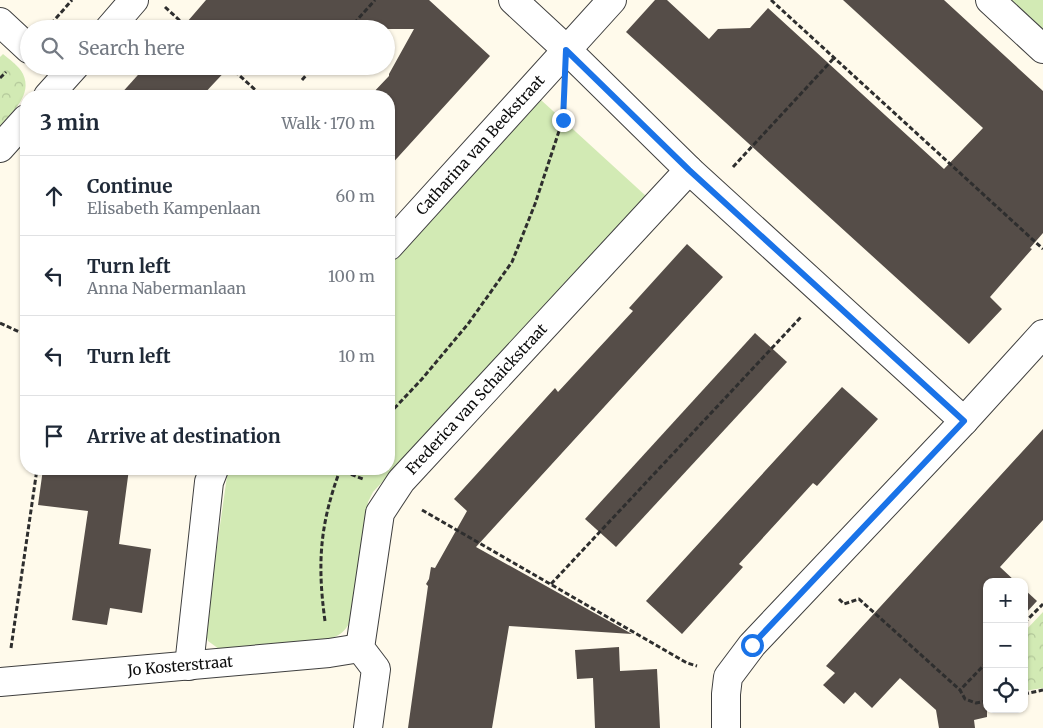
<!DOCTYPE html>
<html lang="en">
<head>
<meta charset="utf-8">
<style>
	body { margin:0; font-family:Merriweather,serif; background:#f2f2f3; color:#1f2937 }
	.controls { position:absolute; right:15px; bottom:15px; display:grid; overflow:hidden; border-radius:10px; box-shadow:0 1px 4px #0004 }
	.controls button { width:45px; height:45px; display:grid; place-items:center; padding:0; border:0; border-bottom:1px solid #e0e1e3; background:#fff; color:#1f2937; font:25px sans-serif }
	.stop { position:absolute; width:15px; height:15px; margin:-11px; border:4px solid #1a73e8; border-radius:50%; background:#fff }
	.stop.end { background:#1a73e8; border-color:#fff; box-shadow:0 1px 5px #0008 }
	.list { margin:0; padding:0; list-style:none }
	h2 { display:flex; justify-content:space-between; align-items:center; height:65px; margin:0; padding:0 20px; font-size:21px }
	h2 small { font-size:16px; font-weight:400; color:#747a83 }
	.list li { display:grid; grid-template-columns:32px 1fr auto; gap:15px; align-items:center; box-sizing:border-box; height:80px; padding:0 20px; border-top:1px solid #e0e1e3 }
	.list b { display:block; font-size:19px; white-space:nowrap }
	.list p { margin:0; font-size:16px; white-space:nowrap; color:#747a83 }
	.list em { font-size:16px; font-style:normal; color:#747a83 }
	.icon { flex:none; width:28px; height:28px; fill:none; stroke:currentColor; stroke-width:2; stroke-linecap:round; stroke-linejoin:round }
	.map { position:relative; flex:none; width:1043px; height:728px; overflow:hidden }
	.search { position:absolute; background:#fff; box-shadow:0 1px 4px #0004; left:20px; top:20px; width:375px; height:55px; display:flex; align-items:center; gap:12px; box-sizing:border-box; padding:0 18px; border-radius:28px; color:#747a83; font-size:19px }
	.panel { position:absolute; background:#fff; box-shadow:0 1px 4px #0004; left:20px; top:90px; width:375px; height:385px; border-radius:20px }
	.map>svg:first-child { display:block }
	.grass { fill:#d2eab4 }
	.park { fill:url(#park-crowns) }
	.building { fill:#554d48 }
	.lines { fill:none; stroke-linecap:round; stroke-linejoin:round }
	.minor-casing { stroke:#3f3f3f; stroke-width:30 }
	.path { stroke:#2e2e2e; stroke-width:3; stroke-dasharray:5 2.5; stroke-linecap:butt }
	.minor { stroke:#fff; stroke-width:28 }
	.route { stroke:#1a73e8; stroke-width:6 }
	.labels { text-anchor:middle; stroke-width:5; stroke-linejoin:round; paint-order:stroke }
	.street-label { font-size:15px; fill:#0c0c0c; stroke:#fff }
</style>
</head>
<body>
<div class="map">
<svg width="1043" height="728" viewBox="0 0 1043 728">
	<defs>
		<pattern id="park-crowns" width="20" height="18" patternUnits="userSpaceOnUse" patternTransform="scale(1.25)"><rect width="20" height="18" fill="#d2eab4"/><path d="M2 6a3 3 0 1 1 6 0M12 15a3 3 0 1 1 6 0" fill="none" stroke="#b3c89a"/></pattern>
	</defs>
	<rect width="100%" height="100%" fill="#fffaeb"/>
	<g class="grass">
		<path d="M1010 0H1043V30Z"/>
		<path d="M541 100 646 196 373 492 368 502 353 615C346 633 339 637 321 641L219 649 208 641 205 631 228 469H389V266Z"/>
	</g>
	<g class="park">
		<path d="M3 54C10 60 19 66 23 74 33 95 12 112 0 126V57Z"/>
		<path d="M1043 612V688L1024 691V632Z"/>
	</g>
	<g class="building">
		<path d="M206 0H429L490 56 389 167V96H370L389 76V74L414 29H181Z"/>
		<path d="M655 0H667L709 39 718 29 750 28 768 8 944 169 983 128 843 0H944L1043 91V233L1030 248 1032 249 990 297 1002 309 969 344 626 32Z"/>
		<path d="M146 66H230L202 96H119Z"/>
		<path d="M687 244 723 277 476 547 632 634 509 626 492 728H408L428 586 426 584 429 579 431 567 435 568 467 511 454 499 555 388 558 392 633 311 629 308Z"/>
		<path d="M755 333 787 362 616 547 585 519Z"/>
		<path d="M842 387 878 419 817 486 813 483 739 564 743 567 682 634 646 601Z"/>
		<path d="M1043 429V520L1000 567 1016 582H987V717L974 720 975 728H939L936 710 900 678 872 708 855 692 844 704 823 685 835 673 826 666Z"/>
		<path d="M43 469H129L119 544 151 549 142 613 110 608 107 625 72 620 88 511 38 505Z"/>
		<path d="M1024 589 1037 601 1024 615Z"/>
		<path d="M619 647 620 671 657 669 660 728H595L593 678 577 679 575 650Z"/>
	</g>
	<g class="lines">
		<g class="minor-casing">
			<g id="minor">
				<path d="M513 0 567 50 689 170 964 421"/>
				<path d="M990 0 1043 49"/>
				<path d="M0 22 29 49"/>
				<path d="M109 29 134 0"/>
				<path d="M48 96 75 66"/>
				<path d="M0 148 26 119"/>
				<path id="s1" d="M389 246 612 0"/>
				<path d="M189 666 209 482 214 469"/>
				<path id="s2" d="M0 682 329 653 360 648"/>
				<path id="s3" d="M368 728 376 669 360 648 380 513 401 481 689 170"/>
				<path d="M726 728V694L728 677 752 645 964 421 1043 334"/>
			</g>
		</g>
		<g class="path">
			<path d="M771 0 1043 249"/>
			<path d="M165 7 189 29"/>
			<path d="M51 24 72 0"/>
			<path d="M349 29 375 0"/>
			<path d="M229 66 262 96"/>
			<path d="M0 78 6 72"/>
			<path d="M302 80 314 66"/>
			<path d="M733 167 834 58"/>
			<path d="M0 323 26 335"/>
			<path d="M389 414 422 379 468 324 512 262 535 204 563 119 564 103"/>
			<path d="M337 469 363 479"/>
			<path d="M422 510 687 663 697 666"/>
			<path d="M551 584 801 317"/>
			<path d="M839 599 844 604 859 599 960 690"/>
			<path d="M325 621C317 563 320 524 340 470"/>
			<path d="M1024 623 1043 604"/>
			<path d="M11 648 37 469"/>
			<path d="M987 662 960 690 965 699 976 703 987 701"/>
			<path d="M1024 694 1043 690"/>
		</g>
		<use href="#minor" class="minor"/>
	</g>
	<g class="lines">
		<path class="route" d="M563 120 566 50 689 170 964 421 752 645"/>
	</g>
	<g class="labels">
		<g class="street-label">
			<text dy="5" stroke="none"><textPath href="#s1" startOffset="136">Catharina van Beekstraat</textPath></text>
			<text dy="5" stroke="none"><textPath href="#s3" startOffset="372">Frederica van Schaickstraat</textPath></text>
			<text dy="5" stroke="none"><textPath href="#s2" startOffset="181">Jo Kosterstraat</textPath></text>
		</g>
	</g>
</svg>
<div class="controls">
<button>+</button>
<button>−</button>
<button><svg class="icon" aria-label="locate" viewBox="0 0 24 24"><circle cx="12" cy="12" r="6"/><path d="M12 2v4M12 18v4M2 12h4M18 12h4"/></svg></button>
</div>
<div class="stop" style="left:752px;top:645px"></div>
<div class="stop end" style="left:563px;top:120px"></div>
<div class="search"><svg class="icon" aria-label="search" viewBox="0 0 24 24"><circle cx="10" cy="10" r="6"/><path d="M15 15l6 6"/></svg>Search here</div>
<section class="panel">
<h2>3 min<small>Walk · 170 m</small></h2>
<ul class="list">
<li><svg class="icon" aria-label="ahead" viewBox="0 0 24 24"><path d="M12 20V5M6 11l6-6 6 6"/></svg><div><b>Continue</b><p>Elisabeth Kampenlaan</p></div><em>60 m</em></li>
<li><svg class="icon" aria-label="left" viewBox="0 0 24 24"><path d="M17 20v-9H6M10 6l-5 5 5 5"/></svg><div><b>Turn left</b><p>Anna Nabermanlaan</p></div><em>100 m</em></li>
<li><svg class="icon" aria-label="left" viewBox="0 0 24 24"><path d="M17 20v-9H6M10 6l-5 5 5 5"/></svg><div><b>Turn left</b></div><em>10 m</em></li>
<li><svg class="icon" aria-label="arrive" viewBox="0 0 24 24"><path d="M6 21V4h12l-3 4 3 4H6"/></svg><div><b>Arrive at destination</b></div></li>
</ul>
</section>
</div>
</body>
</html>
